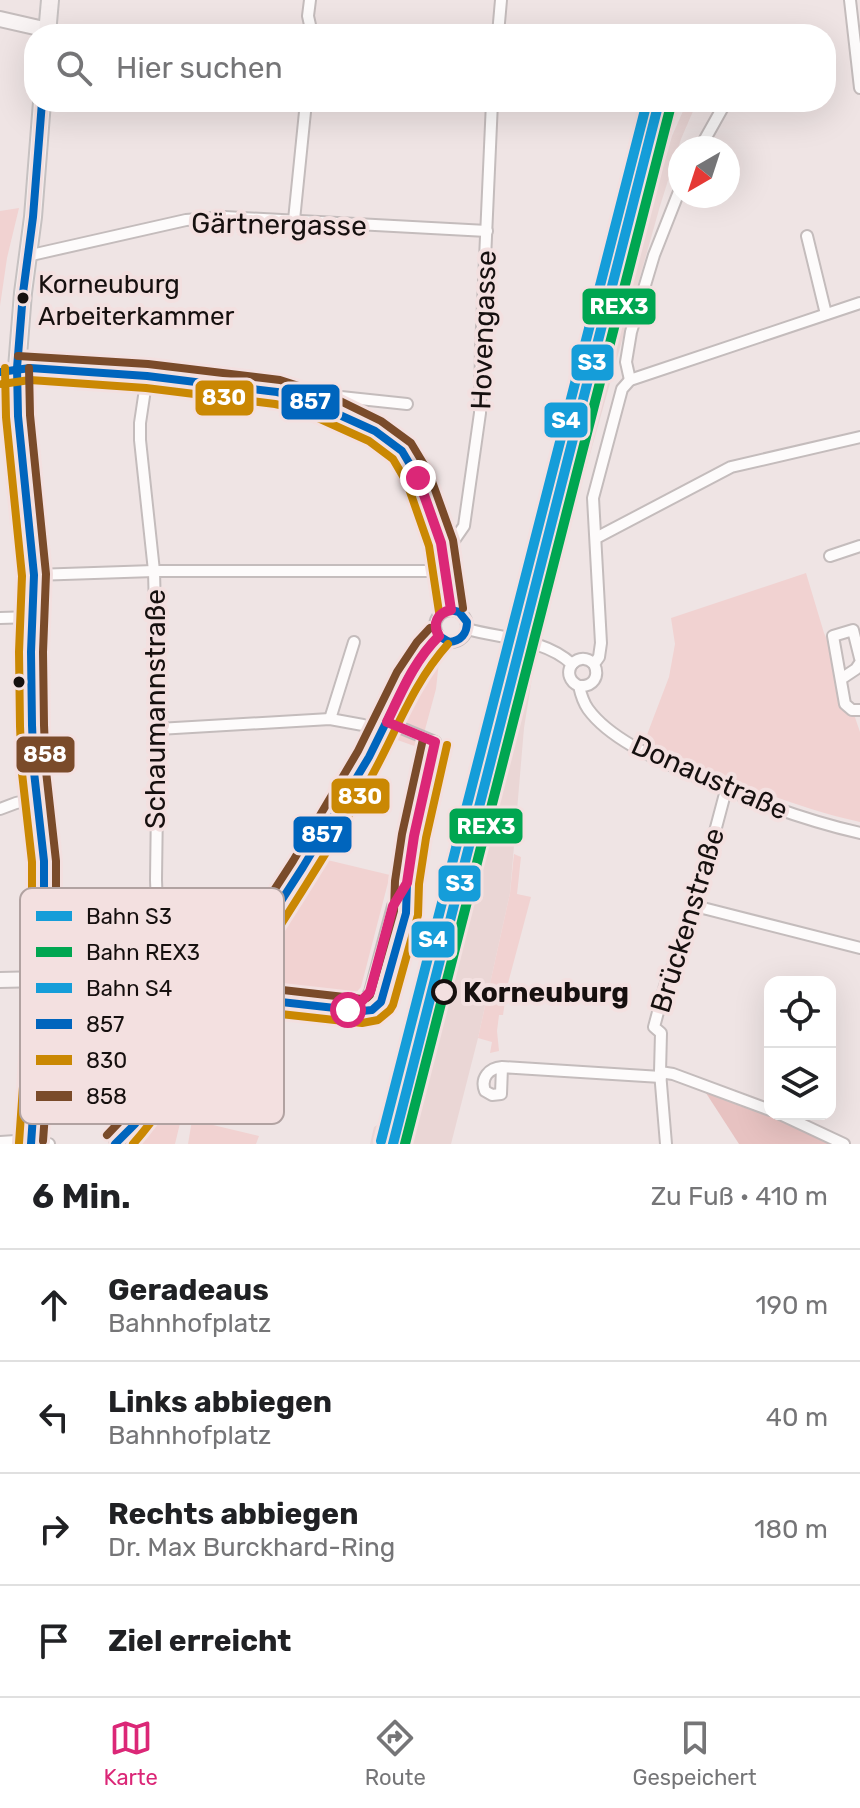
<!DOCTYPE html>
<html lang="de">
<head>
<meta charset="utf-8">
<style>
	body { margin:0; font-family:Rubik,sans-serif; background:#f6f6f6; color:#202124 }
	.controls { position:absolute; right:24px; bottom:24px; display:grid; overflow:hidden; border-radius:16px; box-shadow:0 8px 32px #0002 }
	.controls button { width:72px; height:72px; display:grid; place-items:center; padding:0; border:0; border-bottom:2px solid #e0e0e0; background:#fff; color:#202124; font:40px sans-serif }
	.compass { position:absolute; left:668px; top:136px; width:72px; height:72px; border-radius:50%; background:#fff; box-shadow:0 8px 32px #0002; rotate:219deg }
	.stop { position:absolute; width:24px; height:24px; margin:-18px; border:6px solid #db2777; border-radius:50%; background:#fff }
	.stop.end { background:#db2777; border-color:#fff; box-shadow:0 2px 8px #0008 }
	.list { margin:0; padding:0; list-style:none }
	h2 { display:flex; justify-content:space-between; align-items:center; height:104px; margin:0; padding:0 32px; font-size:34px }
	h2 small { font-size:26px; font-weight:400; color:#757577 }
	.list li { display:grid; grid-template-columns:52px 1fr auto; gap:24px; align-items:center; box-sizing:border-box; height:112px; padding:0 32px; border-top:2px solid #e0e0e0 }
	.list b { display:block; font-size:30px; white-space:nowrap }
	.list p { margin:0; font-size:26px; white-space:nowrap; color:#757577 }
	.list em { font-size:26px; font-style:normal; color:#757577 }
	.icon { flex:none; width:44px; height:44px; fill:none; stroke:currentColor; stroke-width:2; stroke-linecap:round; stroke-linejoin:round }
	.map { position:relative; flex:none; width:860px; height:1144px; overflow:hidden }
	.search { position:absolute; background:#fff; box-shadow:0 8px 32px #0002; left:24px; right:24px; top:24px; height:88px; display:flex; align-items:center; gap:20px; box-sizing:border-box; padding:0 28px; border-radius:32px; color:#757577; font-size:30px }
	.sheet { height:552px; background:#fff }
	nav { display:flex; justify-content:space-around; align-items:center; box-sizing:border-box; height:112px; border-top:2px solid #e0e0e0; background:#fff; font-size:22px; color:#757577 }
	nav a { display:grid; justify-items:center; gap:4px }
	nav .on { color:#db2777 }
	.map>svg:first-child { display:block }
	.built { fill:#ead6d5 }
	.green { fill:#f1d2d1 }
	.forest { fill:#e7c2c1 }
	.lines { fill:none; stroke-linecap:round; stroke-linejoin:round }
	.street-casing { stroke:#c4bcbc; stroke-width:14 }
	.secondary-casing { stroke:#c4bcbc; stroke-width:18 }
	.primary-casing { stroke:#c6c1c1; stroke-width:20 }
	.street { stroke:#fdfbfb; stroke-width:10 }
	.secondary { stroke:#f9f4f4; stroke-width:14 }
	.primary { stroke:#f5eeee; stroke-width:16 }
	.bus-1-casing { stroke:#f3e0e0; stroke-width:14 }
	.bus-2-casing { stroke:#f3e0e0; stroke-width:14 }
	.bus-3-casing { stroke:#f3e0e0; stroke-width:14 }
	.bus-1 { stroke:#0065bd; stroke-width:8 }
	.bus-2 { stroke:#ca8803; stroke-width:8 }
	.bus-3 { stroke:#7a4b2a; stroke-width:8 }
	.rail-1-casing { stroke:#f3e0e0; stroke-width:16 }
	.rail-2-casing { stroke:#f3e0e0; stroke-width:16 }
	.rail-3-casing { stroke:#f3e0e0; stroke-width:16 }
	.rail-1 { stroke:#159dd9; stroke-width:10 }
	.rail-2 { stroke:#00a651; stroke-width:10 }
	.rail-3 { stroke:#159dd9; stroke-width:10 }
	.route { stroke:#db2777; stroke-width:10 }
	.bus-dot { fill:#16100f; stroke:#f3e0e0; stroke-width:3 }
	.stop-dot { fill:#f3e0e0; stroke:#16100f; stroke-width:4 }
	.labels { text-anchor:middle; stroke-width:8; stroke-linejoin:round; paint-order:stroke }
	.bus-label { font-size:26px; fill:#16100f; stroke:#f3e0e0; text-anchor:start }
	.street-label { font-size:28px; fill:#16100f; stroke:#f3e0e0 }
	.stop-label { font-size:28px; font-weight:bold; fill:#16100f; stroke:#f3e0e0; text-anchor:start }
	.key { fill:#f3e0e0; stroke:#b1a2a1; stroke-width:2 }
	.key-label { font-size:22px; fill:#16100f }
	.line-badge { stroke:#f3e0e0; stroke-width:3 }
	.badge-label { font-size:22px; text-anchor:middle; font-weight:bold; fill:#fff }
</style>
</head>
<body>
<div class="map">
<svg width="860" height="1144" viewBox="0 0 860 1144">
	<rect width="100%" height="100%" fill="#efe4e4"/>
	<path class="built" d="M653 102H671L617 322 623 306 672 136 687 102H697L681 139 660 206 579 493 535 659 524 728 510 893 478 1038 451 1144H370L374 1127 387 1119 397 1078H401L460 848 456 847 479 765 493 708 499 709 520 635 607 293 618 237 615 236 621 210 633 129 640 130 627 211Z"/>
	<g class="green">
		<path d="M19 208 7 258 0 306V211Z"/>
		<path d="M806 573 824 633 832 650 860 732V822C785 805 714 774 645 740L669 677 675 644 671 618Z"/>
		<path d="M431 652 439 661 436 689 420 748 389 737 412 690 410 687Z"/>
		<path d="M514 854 521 857 517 894 531 897 507 987 503 1015H499L497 1031 499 1051 490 1053 492 1042 478 1038 510 893Z"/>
		<path d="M319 858 390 875 361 987 353 996 346 998 260 990 241 986 239 983Z"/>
		<path d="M188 1055 195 1061 175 1144H125L143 1121Z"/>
		<path d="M192 1120 259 1136 256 1144H188Z"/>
	</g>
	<path class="forest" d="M704 1090 773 1117 831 1144H739Z"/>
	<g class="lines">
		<g class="street-casing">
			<g id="street">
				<path d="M310 0 308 16 312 34"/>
				<path d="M850 0 860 88"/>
				<path d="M498 34 501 0"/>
				<path d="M700 148 723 107"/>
				<path d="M294 220 306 102"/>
				<path d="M807 236 826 314"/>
				<path d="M27 256 186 220 225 217 487 231"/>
				<path d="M0 372 30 368 147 376 277 392 302 398 357 422 375 431 402 451 418 478 441 543 451 610"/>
				<path d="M147 376 140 423V440L154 571 158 729 156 880 160 985 167 995 204 1021"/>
				<path d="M630 380 626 362 631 332 654 255 680 189"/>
				<path d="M325 407 333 400 341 397 407 404"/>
				<path d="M596 538 731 467 860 437"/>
				<path d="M441 543 455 539 464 526 480 413 481 349 492 102"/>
				<path d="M830 556 860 546"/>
				<path d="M34 575 154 571H446"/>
				<circle cx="451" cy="626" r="16"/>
				<path d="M0 618 33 617"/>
				<path d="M467 629C502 639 544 638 572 664"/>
				<path d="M860 658 853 630 833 636 845 704 852 710H860"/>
				<path d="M572 664C566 673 570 682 579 686 581 695 583 702 588 709 609 738 654 758 686 772 743 797 799 819 860 833"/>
				<path d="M572 664C579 657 587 657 594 664"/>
				<path d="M841 679 856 669 860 663"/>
				<path d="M579 686C593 687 600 677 594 664L599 657 601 643 593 498 622 389 630 380 860 303"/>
				<path d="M330 719 354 642"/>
				<path d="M158 729 330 719 363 725 382 732"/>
				<path d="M0 809 16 803 38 798"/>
				<path d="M695 906 860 948"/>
				<path d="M44 960 159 963"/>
				<path d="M223 993 236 997 362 1011 375 1008 383 999 406 913 407 883 414 836 435 742 387 722"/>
				<path d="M350 1009 365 1000 370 992 393 906 405 885"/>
				<path d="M502 1067 501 1094 492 1095 485 1091C480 1078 489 1068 502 1067L661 1077"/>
				<path d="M660 1072 673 1074 770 1110"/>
				<path d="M780 1114 844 1144"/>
				<path d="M0 1142 31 1140 49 1144"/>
				<path d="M115 1144C141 1123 168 1074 187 1046 250 951 313 856 369 757 391 716 405 669 439 636"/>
				<path d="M666 1144 660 1072 661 1033 654 1027 665 986 693 914 726 790"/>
			</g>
		</g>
		<g class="secondary-casing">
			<g id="secondary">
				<path d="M0 19 48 30"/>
				<path d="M0 980 42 979"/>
			</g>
		</g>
		<g class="primary-casing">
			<g id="primary">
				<path d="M47 34 50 0"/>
				<path d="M31 1144 44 960V861L34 772 32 725 31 652 34 607V575L22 462 18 416 17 368 23 293 33 217 42 102"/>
			</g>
		</g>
		<use href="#street" class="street"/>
		<use href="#secondary" class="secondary"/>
		<use href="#primary" class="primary"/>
		<g class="bus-1-casing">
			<g id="bus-1">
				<path d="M0 372 30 368 147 376 277 392 302 398 375 431 402 451 418 478 441 543 451 610 459 612 467 622C467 634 461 641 449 642L439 636 427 649 408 678 369 757 303 867 154 1098 135 1124 115 1144"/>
				<path d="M223 993 236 997 362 1011 372 1010 381 1002 406 913 407 883 414 836 435 742"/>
				<path d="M31 1144 44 960V861L34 772 32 725 31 652 34 575 18 416 17 368 23 293 33 217 42 102"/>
			</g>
		</g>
		<g class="bus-2-casing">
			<g id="bus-2">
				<path d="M5 368 6 417 22 576 19 652 20 726 22 773 32 862V960L19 1143"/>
				<path d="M2 384 30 380 146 388 275 404 298 409 369 441 393 459 407 483 429 546 439 612"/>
				<path d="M219 1004 235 1009 362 1023 378 1020 390 1010 393 1005 418 915 419 884 426 838 447 745"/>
				<path d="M133 1144C165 1108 189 1064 216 1024 269 944 321 864 369 781 395 735 412 684 448 644"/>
			</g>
		</g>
		<g class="bus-3-casing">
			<g id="bus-3">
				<path d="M18 356 148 364 280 380 330 396 381 421 411 443 429 473 453 540 463 608"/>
				<path d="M29 368 30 415 46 574 43 652 44 725 46 771 56 861V961L43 1141"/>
				<path d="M227 982 238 985 362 999 367 998 370 995 394 911 395 881 402 834 423 739"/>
				<path d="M107 1135 125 1116 144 1091 293 861 358 751 397 672 417 642 430 628"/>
			</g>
		</g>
		<use href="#bus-1" class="bus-1"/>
		<use href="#bus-2" class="bus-2"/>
		<use href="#bus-3" class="bus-3"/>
		<g class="rail-1-casing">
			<path id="rail-1" d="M393 1144 659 102"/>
		</g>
		<g class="rail-2-casing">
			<path id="rail-2" d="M405 1144 671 105"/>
		</g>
		<g class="rail-3-casing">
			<path id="rail-3" d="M381 1141 647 102"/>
		</g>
		<use href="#rail-1" class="rail-1"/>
		<use href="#rail-2" class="rail-2"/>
		<use href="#rail-3" class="rail-3"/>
	</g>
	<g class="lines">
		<path class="route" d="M348 1010 358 1005 370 992 393 906 407 883 414 836 435 742 387 722C402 691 414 661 439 636 432 624 437 613 451 610L441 543 418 478"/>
	</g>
	<g class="bus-dot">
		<circle cx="23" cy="298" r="7"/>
		<circle cx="19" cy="682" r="7"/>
	</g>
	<circle class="stop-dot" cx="444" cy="992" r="11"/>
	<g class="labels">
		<g class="bus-label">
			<text x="38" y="293">Korneuburg<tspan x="38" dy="32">Arbeiterkammer</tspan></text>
		</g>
		<g class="street-label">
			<text transform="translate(279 224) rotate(1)" y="10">Gärtnergasse</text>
			<text transform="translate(483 330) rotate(-88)" y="10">Hovengasse</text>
			<text transform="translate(155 709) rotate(-90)" y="10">Schaumannstraße</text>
			<text transform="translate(710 777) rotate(24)" y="10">Donaustraße</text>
			<text transform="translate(687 920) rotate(-73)" y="10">Brückenstraße</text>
		</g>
		<g class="stop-label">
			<text x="463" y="1002">Korneuburg</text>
		</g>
	</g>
	<rect x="20" y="888" width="264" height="236" rx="12" class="key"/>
	<rect x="36" y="911" width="36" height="10" fill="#159dd9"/>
	<rect x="36" y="947" width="36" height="10" fill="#00a651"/>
	<rect x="36" y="983" width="36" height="10" fill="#159dd9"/>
	<rect x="36" y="1019" width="36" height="10" fill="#0065bd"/>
	<rect x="36" y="1055" width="36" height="10" fill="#ca8803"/>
	<rect x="36" y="1091" width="36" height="10" fill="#7a4b2a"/>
	<g class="key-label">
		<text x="86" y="924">Bahn S3</text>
		<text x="86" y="960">Bahn REX3</text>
		<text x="86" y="996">Bahn S4</text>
		<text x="86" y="1032">857</text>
		<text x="86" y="1068">830</text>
		<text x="86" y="1104">858</text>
	</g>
	<g class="line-badge">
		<rect x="581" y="287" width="76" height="39" rx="8" fill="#00a651"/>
		<rect x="570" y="343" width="45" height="39" rx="8" fill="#159dd9"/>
		<rect x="194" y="379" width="61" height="38" rx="8" fill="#ca8803"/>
		<rect x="280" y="383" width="61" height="38" rx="8" fill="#0065bd"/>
		<rect x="543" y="401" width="46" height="38" rx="8" fill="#159dd9"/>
		<rect x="15" y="735" width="61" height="39" rx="8" fill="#7a4b2a"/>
		<rect x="330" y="777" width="61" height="38" rx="8" fill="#ca8803"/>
		<rect x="448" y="807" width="76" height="38" rx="8" fill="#00a651"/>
		<rect x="292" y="815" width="61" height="39" rx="8" fill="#0065bd"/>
		<rect x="437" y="864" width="45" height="39" rx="8" fill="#159dd9"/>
		<rect x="410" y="920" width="46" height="39" rx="8" fill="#159dd9"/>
	</g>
	<g class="badge-label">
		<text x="619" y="314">REX3</text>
		<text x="592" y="370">S3</text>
		<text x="224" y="405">830</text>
		<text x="310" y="409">857</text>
		<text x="566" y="428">S4</text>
		<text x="45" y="762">858</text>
		<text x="360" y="804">830</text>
		<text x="486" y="834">REX3</text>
		<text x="322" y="842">857</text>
		<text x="460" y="891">S3</text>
		<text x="433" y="947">S4</text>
	</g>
</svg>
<div class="controls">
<button><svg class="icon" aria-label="locate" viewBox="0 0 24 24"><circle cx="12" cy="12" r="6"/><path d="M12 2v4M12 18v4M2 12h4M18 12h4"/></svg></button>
<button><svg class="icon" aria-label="layers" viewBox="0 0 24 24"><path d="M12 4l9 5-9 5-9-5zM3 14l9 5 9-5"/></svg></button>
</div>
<svg class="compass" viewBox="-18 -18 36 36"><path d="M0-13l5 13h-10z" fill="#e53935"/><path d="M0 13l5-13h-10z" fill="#757577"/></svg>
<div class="stop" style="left:348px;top:1010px"></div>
<div class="stop end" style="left:418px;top:478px"></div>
<div class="search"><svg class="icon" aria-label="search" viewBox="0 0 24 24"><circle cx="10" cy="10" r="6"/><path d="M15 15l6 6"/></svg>Hier suchen</div>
</div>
<section class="sheet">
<h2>6 Min.<small>Zu Fuß · 410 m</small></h2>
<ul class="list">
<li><svg class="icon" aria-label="ahead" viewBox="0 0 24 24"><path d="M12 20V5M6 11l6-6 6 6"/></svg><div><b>Geradeaus</b><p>Bahnhofplatz</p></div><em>190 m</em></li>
<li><svg class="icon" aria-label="left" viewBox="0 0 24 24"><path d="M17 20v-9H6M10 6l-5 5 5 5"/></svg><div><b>Links abbiegen</b><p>Bahnhofplatz</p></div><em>40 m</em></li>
<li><svg class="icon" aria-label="right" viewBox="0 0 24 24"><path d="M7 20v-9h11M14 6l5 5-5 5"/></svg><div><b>Rechts abbiegen</b><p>Dr. Max Burckhard-Ring</p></div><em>180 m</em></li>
<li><svg class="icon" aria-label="arrive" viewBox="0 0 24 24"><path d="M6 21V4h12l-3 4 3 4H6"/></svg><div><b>Ziel erreicht</b></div></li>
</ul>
</section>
<nav>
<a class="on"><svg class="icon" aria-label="map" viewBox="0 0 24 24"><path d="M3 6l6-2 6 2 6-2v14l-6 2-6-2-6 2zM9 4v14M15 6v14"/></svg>Karte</a>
<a><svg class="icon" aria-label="directions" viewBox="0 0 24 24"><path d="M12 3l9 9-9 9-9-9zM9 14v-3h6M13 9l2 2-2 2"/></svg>Route</a>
<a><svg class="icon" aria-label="saved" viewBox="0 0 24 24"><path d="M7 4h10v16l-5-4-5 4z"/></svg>Gespeichert</a>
</nav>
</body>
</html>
